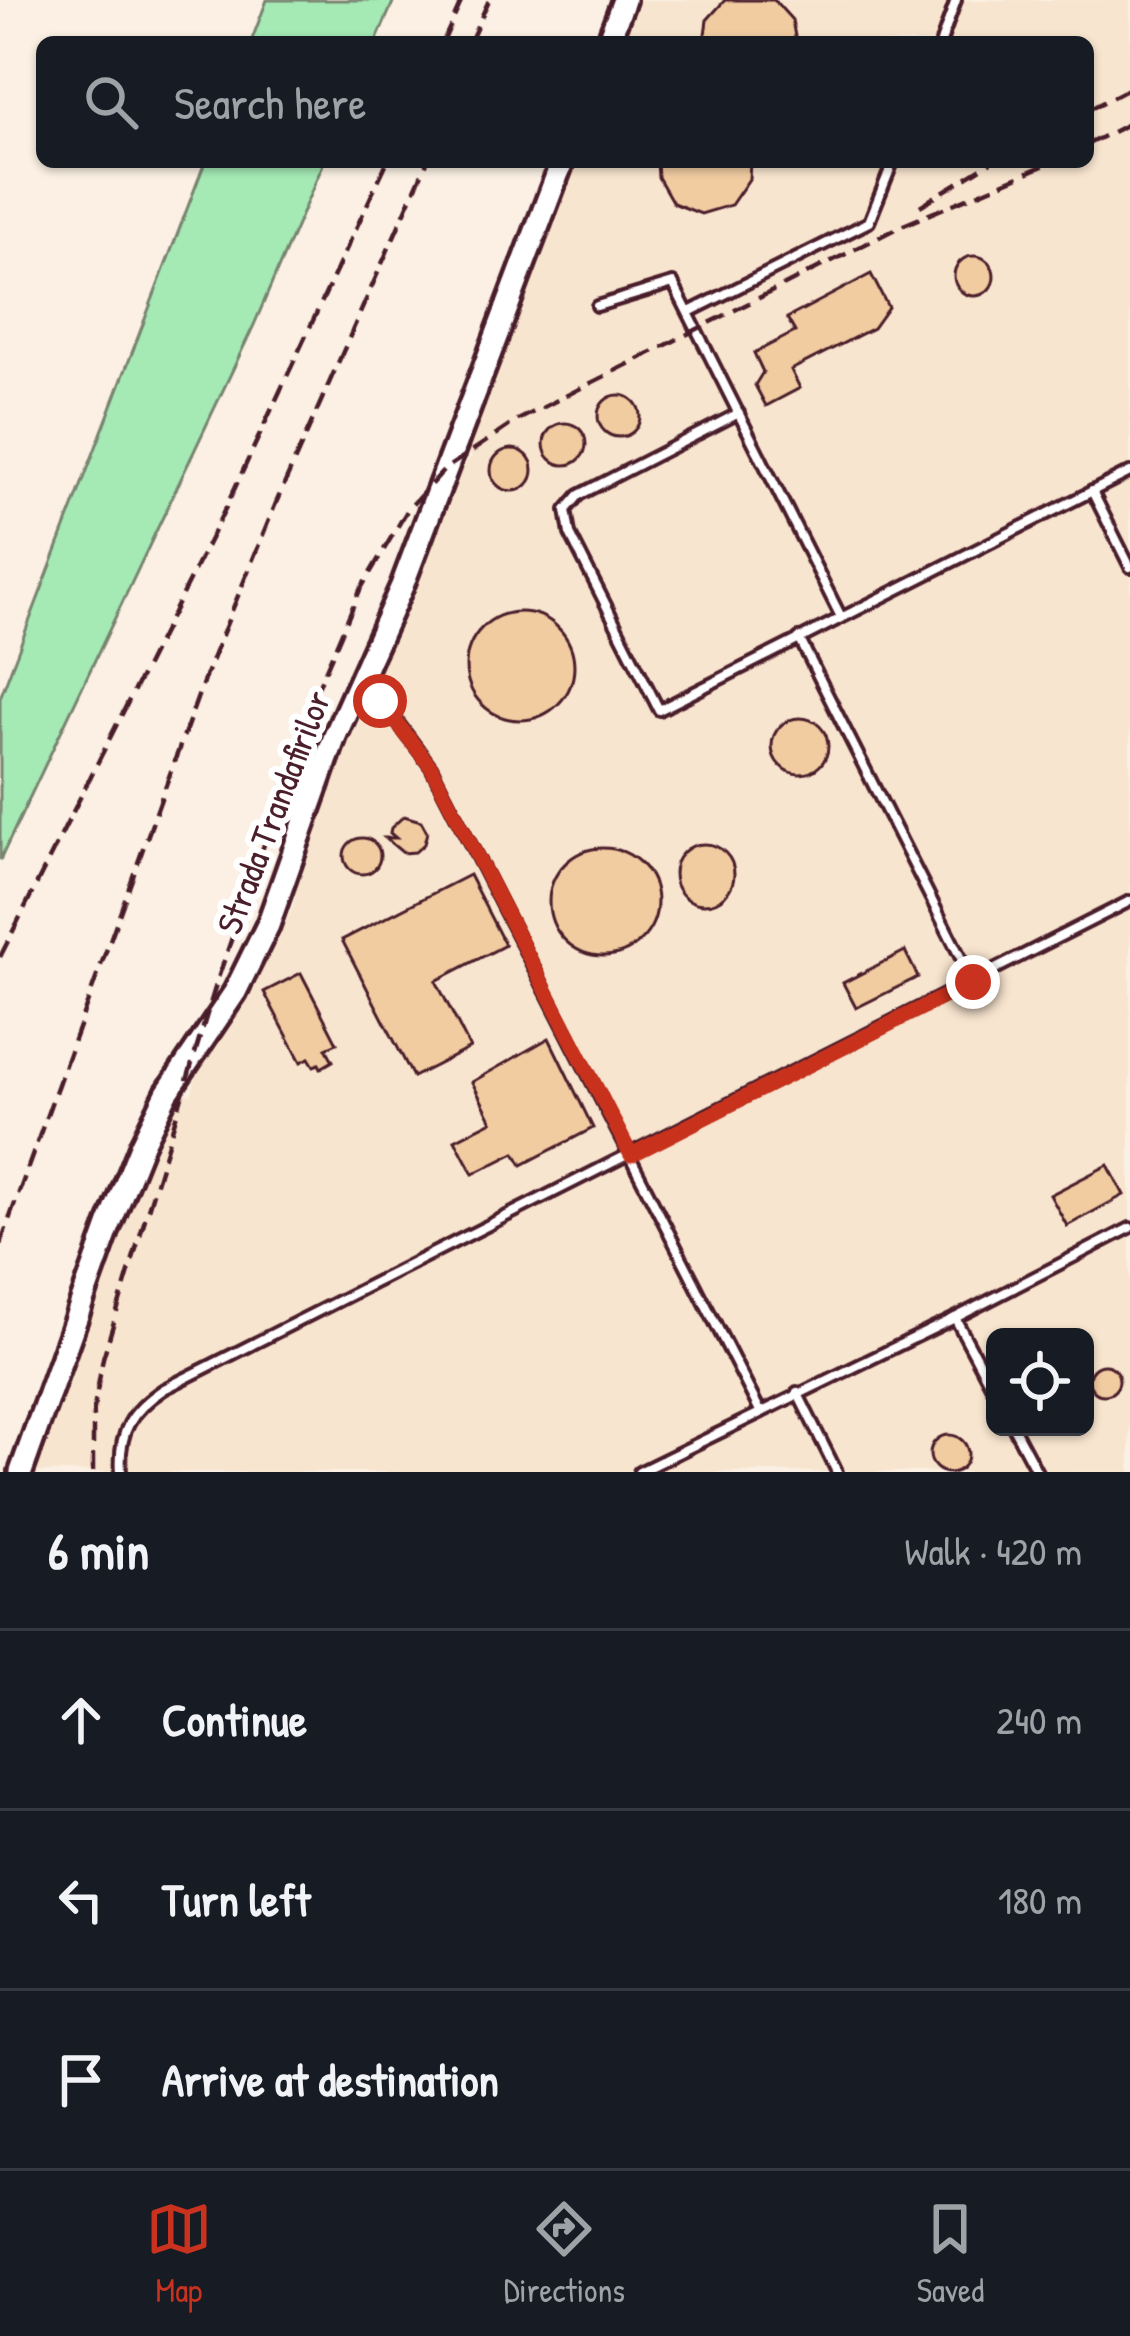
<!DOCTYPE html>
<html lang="en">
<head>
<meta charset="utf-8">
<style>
	body { margin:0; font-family:"Patrick Hand",sans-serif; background:#242831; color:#f1f3f6 }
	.controls { position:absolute; right:36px; bottom:36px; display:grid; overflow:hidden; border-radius:18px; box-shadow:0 3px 9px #0004 }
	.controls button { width:108px; height:108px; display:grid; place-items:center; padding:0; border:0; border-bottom:3px solid #363941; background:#171b24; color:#f1f3f6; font:60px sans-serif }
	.stop { position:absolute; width:36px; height:36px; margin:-27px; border:9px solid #c8321e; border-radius:50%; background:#fff }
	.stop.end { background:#c8321e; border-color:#fff; box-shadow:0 3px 12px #0008 }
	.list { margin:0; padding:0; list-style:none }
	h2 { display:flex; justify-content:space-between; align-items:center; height:156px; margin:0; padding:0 48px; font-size:51px }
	h2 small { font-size:39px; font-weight:400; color:#9ea1a6 }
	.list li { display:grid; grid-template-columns:78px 1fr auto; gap:36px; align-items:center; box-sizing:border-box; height:180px; padding:0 48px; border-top:3px solid #363941 }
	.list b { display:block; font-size:45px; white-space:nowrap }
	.list em { font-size:39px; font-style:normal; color:#9ea1a6 }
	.icon { flex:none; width:66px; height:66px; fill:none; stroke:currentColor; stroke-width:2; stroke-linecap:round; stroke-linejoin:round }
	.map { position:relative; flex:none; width:1130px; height:1472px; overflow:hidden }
	.search { position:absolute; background:#171b24; box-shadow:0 3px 9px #0004; left:36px; right:36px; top:36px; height:132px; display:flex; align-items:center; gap:30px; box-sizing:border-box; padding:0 42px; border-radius:18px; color:#9ea1a6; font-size:45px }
	.sheet { height:696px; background:#171b24 }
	nav { display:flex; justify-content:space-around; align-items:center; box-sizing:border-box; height:168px; border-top:3px solid #363941; background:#171b24; font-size:33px; color:#9ea1a6 }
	nav a { display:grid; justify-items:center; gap:6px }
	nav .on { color:#c8321e }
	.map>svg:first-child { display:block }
	.built { fill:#f8e5cf; fill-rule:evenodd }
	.green { fill:#a5eab5; stroke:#788470; stroke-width:3 }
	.building { fill:#f1cca1; stroke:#4a1f2b; stroke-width:3 }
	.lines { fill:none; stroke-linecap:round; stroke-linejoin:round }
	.service-casing { stroke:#4a1f2b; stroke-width:16 }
	.secondary-casing { stroke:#4a1f2b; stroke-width:30 }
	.service { stroke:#fff; stroke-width:8 }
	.secondary { stroke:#fff; stroke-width:21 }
	.rail { stroke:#4a1f2b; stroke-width:4.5; stroke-dasharray:18 9; stroke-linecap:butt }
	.route { stroke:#c8321e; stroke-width:15 }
	.labels { text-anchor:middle; stroke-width:12; stroke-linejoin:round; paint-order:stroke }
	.street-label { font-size:36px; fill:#4a1f2b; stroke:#fff }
</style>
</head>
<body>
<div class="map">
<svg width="1130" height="1472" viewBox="0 0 1130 1472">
	<rect width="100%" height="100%" fill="#fbf0e3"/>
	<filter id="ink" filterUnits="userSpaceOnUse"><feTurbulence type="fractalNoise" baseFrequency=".00833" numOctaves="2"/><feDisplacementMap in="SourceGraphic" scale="24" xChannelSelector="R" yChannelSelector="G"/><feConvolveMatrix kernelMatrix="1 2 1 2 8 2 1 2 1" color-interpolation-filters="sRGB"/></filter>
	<g filter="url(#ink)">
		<path class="built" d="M638 0H1130V1472H32L150 1146 177 1091 191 1095 202 1059 235 1011 267 951 272 952 293 907 300 871 317 819 454 475 472 456 465 446 576 162H1088V42H622ZM995 1337H1085V1427H995Z"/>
		<g class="green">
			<path d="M267 0H394L376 42H251Z"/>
			<path d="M205 162H324L254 325 0 860V698Z"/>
		</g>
		<g class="building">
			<path d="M725 0H774L792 20 796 42H704L707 20Z"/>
			<path d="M657 162H750L749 179 731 205 701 214 673 203 658 177Z"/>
			<circle cx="974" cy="276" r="20"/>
			<path d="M871 274 888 307 873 328 791 370 800 388 766 406 755 385 763 372 754 353 795 332 787 318Z"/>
			<circle cx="619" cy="416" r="21"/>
			<circle cx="565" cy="444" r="21"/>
			<circle cx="512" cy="470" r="21"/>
			<circle cx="520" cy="666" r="54"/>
			<circle cx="800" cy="746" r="28"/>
			<path d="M404 816 421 821 427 832 424 844 415 852 403 853 385 838H396L390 833 391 828Z"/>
			<circle cx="362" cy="856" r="18"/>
			<circle cx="704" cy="874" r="30"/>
			<circle cx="603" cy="902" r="54"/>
			<path d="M469 875 505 945 436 981 470 1048 413 1077 342 940Z"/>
			<path d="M905 951 918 977 856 1008 843 983Z"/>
			<path d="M301 973 337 1043 326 1048 333 1061 321 1068 319 1064 314 1066 309 1058 301 1062 264 992Z"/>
			<path d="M549 1038 593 1128 522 1165 515 1153 473 1174 455 1140 492 1121 472 1082Z"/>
			<path d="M1108 1165 1124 1195 1067 1226 1050 1195Z"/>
			<circle cx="1104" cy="1380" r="15"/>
			<circle cx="949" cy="1454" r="19"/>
		</g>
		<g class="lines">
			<g class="service-casing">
				<g id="service">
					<path d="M941 42 956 0"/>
					<path d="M597 306 673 283 841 617"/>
					<path d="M689 312 869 222 893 162"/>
					<path d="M739 413 579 495 566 510 570 534 659 710 1130 472"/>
					<path d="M1092 491 1130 567"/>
					<path d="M799 638 973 982"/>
					<path d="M370 694 387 708 431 767 760 1411"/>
					<path d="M955 1318 995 1393"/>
					<path d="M797 1392 837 1472"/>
					<path d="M1013 1427 1037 1472"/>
					<path d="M121 1472C118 1432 131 1411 164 1389L1130 901"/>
					<path d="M639 1472 955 1318 1130 1228"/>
				</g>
			</g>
			<g class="secondary-casing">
				<g id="secondary">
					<path d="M608 42 624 0"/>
					<path d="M21 1472 109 1226 142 1144 167 1093 235 992 268 925 335 736 402 586 562 162"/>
				</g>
			</g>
			<use href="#service" class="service"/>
			<use href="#secondary" class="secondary"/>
			<g class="rail">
				<path d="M443 42 462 0"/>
				<path d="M470 42 489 0"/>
				<path d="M1088 110 1130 88"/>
				<path d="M1088 144 1130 123"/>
				<path d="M920 206 991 162"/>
				<path d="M0 957 226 507 387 162"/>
				<path d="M0 1245 206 674 276 503 427 162"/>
				<path d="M93 1472V1414L103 1358 217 981 319 685 360 590 408 509 445 469 518 420 899 227 1052 162"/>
			</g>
		</g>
	</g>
	<g class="lines" filter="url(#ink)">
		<path class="route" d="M380 701 431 767 631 1155 973 982"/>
	</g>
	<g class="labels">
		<g class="street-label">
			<text transform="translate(273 812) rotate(-69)" y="13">Strada Trandafirilor</text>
		</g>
	</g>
</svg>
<div class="controls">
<button><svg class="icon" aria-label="locate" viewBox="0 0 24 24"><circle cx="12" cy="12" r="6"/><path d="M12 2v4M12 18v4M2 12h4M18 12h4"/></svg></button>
</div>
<div class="stop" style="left:380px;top:701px"></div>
<div class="stop end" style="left:973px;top:982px"></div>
<div class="search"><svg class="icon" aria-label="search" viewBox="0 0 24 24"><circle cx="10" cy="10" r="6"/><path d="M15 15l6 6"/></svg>Search here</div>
</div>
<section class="sheet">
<h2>6 min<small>Walk · 420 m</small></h2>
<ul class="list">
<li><svg class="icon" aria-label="ahead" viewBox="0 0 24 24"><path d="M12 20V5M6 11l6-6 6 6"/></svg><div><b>Continue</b></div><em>240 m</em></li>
<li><svg class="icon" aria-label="left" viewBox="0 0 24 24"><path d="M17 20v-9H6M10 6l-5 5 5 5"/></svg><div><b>Turn left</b></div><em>180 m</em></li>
<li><svg class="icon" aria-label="arrive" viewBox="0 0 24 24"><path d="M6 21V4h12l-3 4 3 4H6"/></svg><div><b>Arrive at destination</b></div></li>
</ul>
</section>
<nav>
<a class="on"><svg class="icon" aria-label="map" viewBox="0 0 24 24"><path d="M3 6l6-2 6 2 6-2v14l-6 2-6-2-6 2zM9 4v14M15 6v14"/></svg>Map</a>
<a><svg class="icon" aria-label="directions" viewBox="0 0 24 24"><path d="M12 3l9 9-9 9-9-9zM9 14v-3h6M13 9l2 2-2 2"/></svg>Directions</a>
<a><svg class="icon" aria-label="saved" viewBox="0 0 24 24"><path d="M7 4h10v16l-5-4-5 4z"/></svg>Saved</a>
</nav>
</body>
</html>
